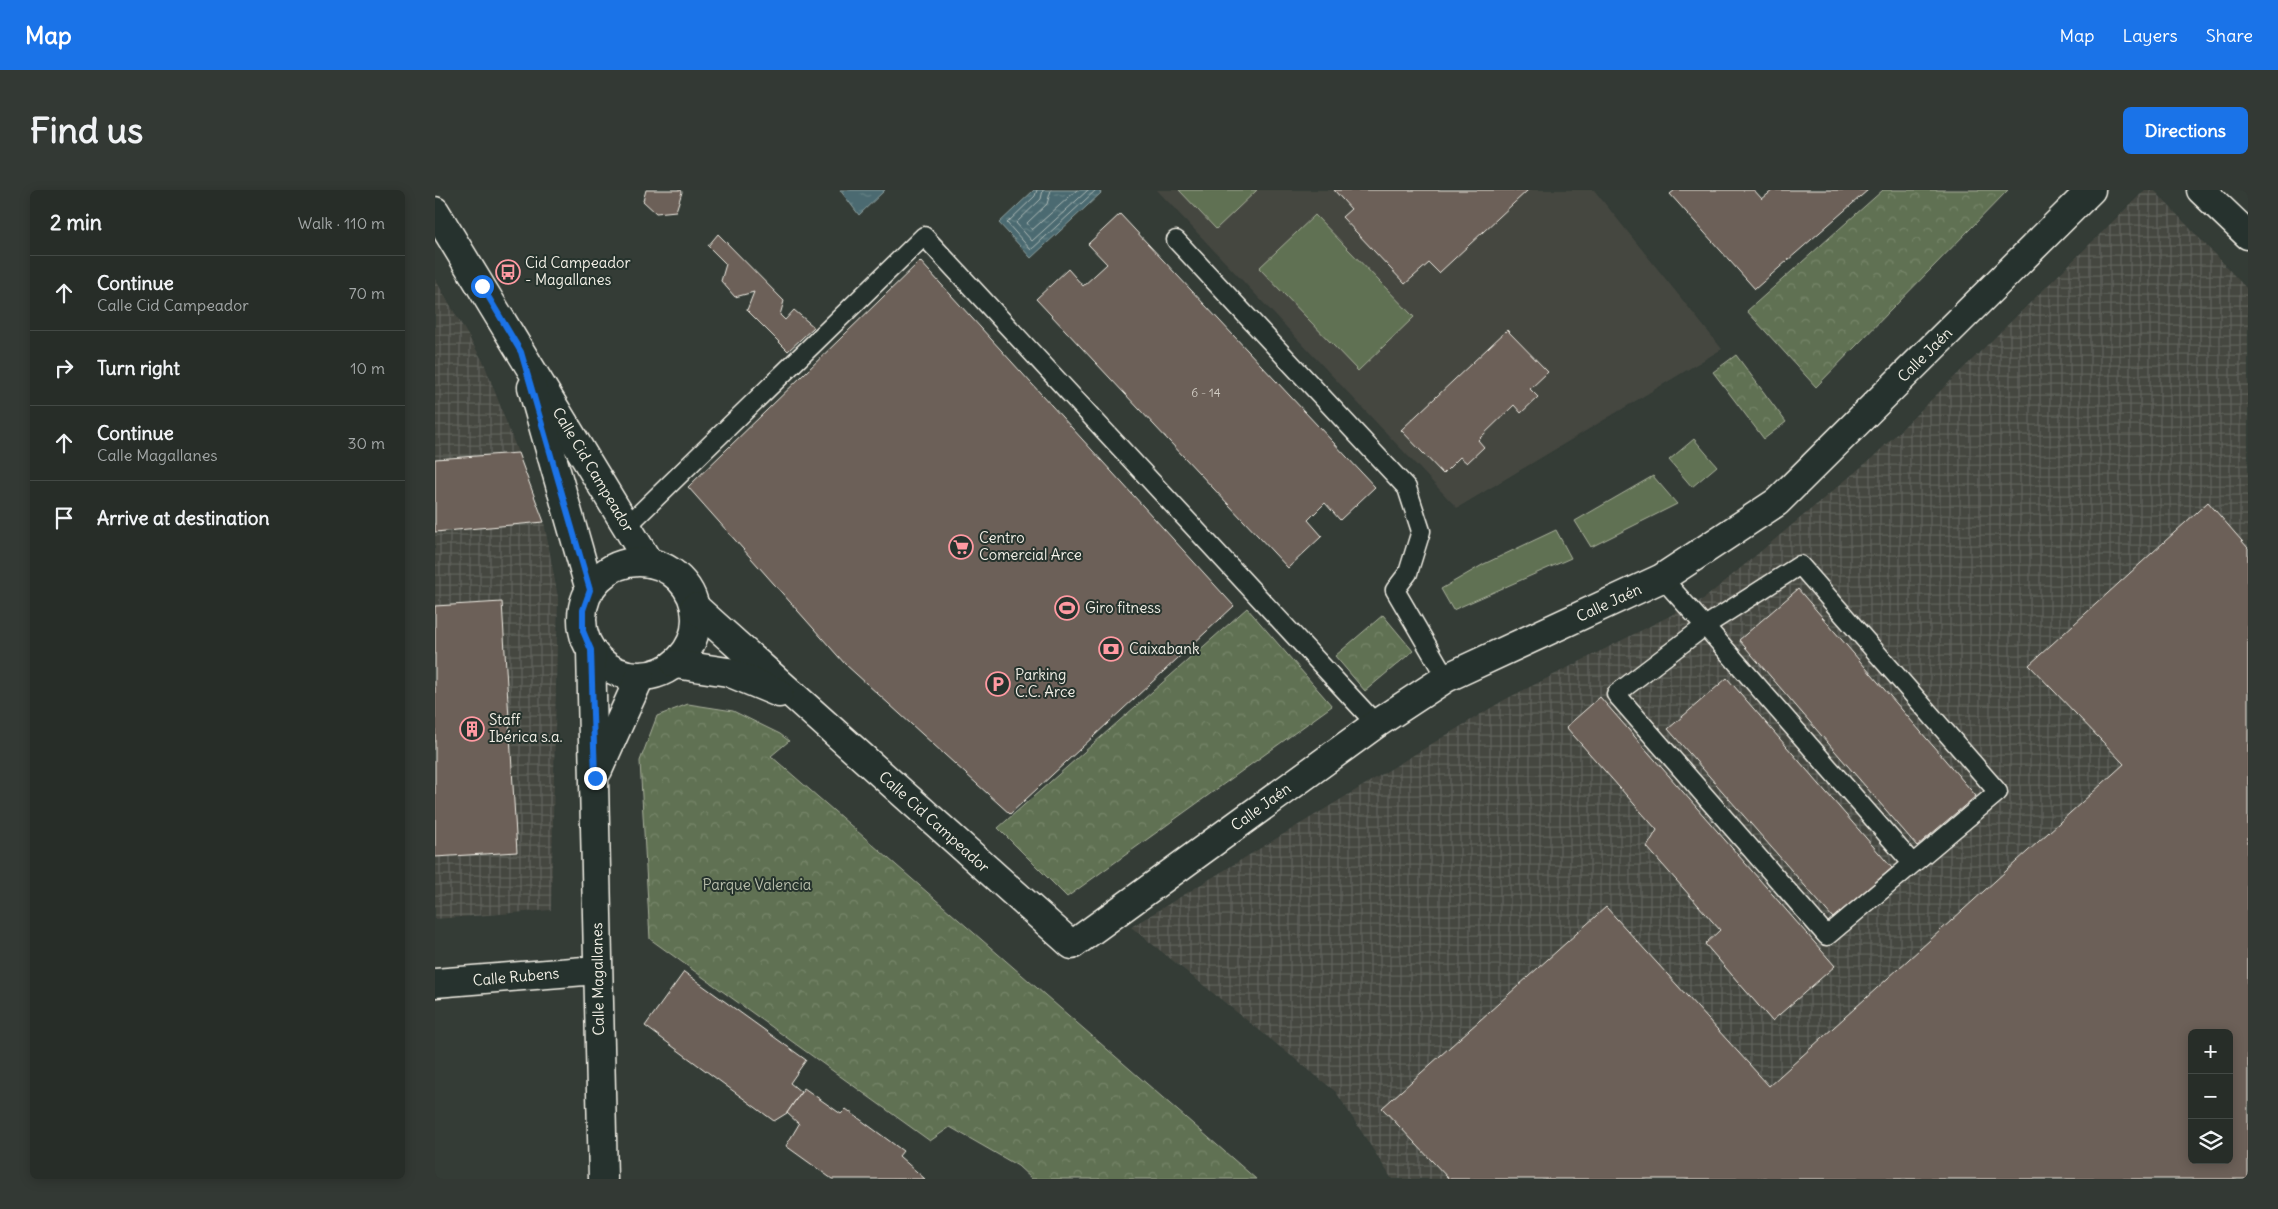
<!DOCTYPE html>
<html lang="en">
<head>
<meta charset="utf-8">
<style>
	body { margin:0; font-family:Delius,sans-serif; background:#333934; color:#f1f3f6 }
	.controls { position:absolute; right:15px; bottom:15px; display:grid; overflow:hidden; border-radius:8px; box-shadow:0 2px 12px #0003 }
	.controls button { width:45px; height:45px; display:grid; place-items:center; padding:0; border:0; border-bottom:1px solid #434945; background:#272d28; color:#f1f3f6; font:25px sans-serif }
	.stop { position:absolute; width:15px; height:15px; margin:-11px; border:4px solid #1a73e8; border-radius:50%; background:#fff }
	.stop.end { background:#1a73e8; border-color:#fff; box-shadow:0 1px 5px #0008 }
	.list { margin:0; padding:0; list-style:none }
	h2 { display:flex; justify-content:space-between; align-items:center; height:65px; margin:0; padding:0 20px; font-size:21px }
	h2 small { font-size:16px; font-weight:400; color:#a4a8a8 }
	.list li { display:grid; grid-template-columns:32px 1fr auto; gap:15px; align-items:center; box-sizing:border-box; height:75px; padding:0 20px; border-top:1px solid #434945 }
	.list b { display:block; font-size:19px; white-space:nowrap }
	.list p { margin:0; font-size:16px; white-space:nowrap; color:#a4a8a8 }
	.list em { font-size:16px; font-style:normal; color:#a4a8a8 }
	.icon { flex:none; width:28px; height:28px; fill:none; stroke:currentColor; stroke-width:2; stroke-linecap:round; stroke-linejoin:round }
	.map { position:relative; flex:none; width:1813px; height:989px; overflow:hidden; border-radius:8px }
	header { display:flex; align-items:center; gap:30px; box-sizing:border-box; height:70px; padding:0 25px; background:#1a73e8; color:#fff }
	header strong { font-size:24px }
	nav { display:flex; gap:28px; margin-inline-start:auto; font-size:18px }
	.intro { display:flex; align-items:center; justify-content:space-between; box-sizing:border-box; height:120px; padding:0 30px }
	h1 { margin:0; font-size:35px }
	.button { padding:12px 22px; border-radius:8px; background:#1a73e8; color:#fff; font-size:18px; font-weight:700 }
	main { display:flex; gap:30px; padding:0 30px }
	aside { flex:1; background:#272d28; border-radius:8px; box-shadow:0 2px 12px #0003 }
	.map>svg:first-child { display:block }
	.built { fill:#454740 }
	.industrial { fill:url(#industrial-grid); fill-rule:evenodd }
	.grass { fill:#607152; stroke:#aab19d }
	.park { fill:url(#park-crowns); stroke:#aab19d }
	.water { fill:url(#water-ripples); stroke:#8fa1a1 }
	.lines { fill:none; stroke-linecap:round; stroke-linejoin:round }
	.shore { stroke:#b0bbb8; stroke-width:1 }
	.building { fill:#6c6058; stroke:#f4f1e8; fill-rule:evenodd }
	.service-casing { stroke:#f4f1e8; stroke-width:21 }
	.minor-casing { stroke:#f4f1e8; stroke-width:31 }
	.tertiary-casing { stroke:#f4f1e8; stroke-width:31 }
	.service { stroke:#26332d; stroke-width:18 }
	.minor { stroke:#26332d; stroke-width:28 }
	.tertiary { stroke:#26332d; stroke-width:28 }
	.route { stroke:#1a73e8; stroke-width:6 }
	.labels { text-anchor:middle; stroke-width:4; stroke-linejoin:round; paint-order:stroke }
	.number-label { font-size:12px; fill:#d2cdc4 }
	.poi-label { font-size:15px; fill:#f4f1e8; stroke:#26332d; text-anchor:start }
	.street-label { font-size:15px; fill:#f4f1e8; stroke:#26332d }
	.park-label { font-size:15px; fill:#b9beac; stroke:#26332d }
</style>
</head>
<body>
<header>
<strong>Map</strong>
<nav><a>Map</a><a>Layers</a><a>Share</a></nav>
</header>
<div class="intro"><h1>Find us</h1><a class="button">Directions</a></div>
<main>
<aside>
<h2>2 min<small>Walk · 110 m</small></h2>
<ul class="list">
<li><svg class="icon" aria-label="ahead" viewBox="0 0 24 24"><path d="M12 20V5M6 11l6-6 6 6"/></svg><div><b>Continue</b><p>Calle Cid Campeador</p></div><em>70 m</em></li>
<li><svg class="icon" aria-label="right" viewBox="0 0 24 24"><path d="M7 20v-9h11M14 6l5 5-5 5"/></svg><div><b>Turn right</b></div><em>10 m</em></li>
<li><svg class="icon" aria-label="ahead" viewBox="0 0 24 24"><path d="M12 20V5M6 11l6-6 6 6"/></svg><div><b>Continue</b><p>Calle Magallanes</p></div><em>30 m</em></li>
<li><svg class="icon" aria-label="arrive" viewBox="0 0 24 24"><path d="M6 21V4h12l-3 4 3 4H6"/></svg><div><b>Arrive at destination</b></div></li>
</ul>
</aside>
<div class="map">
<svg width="1813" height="989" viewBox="0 0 1813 989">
	<defs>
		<pattern id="industrial-grid" width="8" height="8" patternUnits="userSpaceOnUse" patternTransform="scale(1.25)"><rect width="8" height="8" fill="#454740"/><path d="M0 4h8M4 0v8" fill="none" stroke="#60625c"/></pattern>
		<pattern id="park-crowns" width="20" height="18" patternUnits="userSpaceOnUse" patternTransform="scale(1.25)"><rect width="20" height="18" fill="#607152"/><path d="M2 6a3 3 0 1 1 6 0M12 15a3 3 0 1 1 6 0" fill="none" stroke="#77866b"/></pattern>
		<pattern id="water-ripples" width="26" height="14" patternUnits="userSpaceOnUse" patternTransform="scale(1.25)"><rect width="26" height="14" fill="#4b6b71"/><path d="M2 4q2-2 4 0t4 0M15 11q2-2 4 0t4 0" fill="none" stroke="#668185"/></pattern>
	</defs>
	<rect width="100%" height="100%" fill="#343c36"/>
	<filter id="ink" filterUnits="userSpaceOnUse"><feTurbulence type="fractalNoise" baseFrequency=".02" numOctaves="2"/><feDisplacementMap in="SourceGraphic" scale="10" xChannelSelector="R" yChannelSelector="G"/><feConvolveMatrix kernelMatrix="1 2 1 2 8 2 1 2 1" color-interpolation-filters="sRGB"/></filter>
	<g filter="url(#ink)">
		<path class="built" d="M722 0H1159L1287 159 1022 318Z"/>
		<g class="industrial">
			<path d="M1710 0H1719L1813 100V989H957L901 902 696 737 1069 510 1270 408 1437 268ZM1757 843H1794V970H1757Z"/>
			<path d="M0 89 49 173 109 332 123 407 116 720 0 729Z"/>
		</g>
		<g class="grass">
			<path d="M744 0H822L781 39Z"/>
			<path d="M880 25 979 127 923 181 824 78Z"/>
			<path d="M1259 249 1282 276 1257 297 1234 270Z"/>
			<path d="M1218 286 1242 314 1156 357 1140 331Z"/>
			<path d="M1121 340 1136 368 1018 420 1006 399 1049 374Z"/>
		</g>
		<g class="park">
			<path d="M1448 0H1573L1381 197 1312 121Z"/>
			<path d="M1301 165 1351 232 1329 249 1278 182Z"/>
			<path d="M812 418 897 516 632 707 563 638Z"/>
			<path d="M948 425 978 461 930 501 900 466Z"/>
			<path d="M253 514 298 521 345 544 354 551 336 566 821 989H597L583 976 515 937 495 951 215 749 205 571 222 526Z"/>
		</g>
		<g class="water">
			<path d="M405 0H450L424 25Z"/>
			<path d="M599 0H664L666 3 596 68 564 33Z"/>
		</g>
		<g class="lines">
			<g class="shore">
				<path d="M602 0 600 6 572 33 596 60 661 0"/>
				<path d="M608 0 606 9 581 33 597 51 653 0"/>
				<path d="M616 0 612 14 592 33 597 40 642 0"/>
			</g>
		</g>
		<g class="building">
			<path d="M211 0H246L247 2 241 21 221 23 208 11Z"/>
			<path d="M899 0H1093L1004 83 994 73 970 94 907 27 916 19Z"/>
			<path d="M1240 0H1319L1327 9 1338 0H1433L1320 99 1235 4Z"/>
			<path d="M685 24 940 297 905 330 890 313 873 330 887 346 853 378 601 109 633 79 648 96 672 74 653 54Z"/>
			<path d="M283 44 349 111 345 125 350 130 359 120 379 137 353 161 312 120 319 102 300 107 286 91 291 74 273 56Z"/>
			<path d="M485 71 799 416 575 624 410 474 253 297Z"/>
			<path d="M1072 140 1113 182 1095 199 1103 207 1086 223 1079 215 1043 250 1049 257 1032 273 1025 267 1008 284 966 240Z"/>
			<path d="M83 263 109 332 0 342V269Z"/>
			<path d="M1773 312 1813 358V989H1014L947 918 1171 717 1334 896 1689 574 1594 475ZM1757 843H1794V970H1757Z"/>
			<path d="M1363 399 1541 606 1482 656 1304 450Z"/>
			<path d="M67 412 82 662 0 667V416Z"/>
			<path d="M1292 488 1457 678 1398 728 1233 539Z"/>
			<path d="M1165 507 1400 776 1337 831 1270 754 1285 740 1212 657 1222 640 1131 537Z"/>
			<path d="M249 782 371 870 355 893 366 902 352 923 339 931 210 836Z"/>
			<path d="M369 898 406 924 411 919 468 961 464 966 490 989H397L351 956 364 934 352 923Z"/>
		</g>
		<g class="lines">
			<g class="service-casing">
				<g id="service">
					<path d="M741 50 972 298 986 341 973 383 960 400 1011 488"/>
					<path d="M192 336 489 46 941 534"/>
					<path d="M1227 388 1270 436 1181 504 1392 746 1563 602 1365 375 1270 436 1477 673"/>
				</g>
			</g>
			<g class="minor-casing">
				<g id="minor">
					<path d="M0 21 214 373"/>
					<path d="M97 197 155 400"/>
					<circle cx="204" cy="429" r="57"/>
					<path d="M260 417 637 755 941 534 1011 488 1227 388 1342 312 1656 0"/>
					<path d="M156 460 168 989"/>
					<path d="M240 474 293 482 344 503"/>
					<path d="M163 580 205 487"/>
					<path d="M0 793 162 780"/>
				</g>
			</g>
			<g class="tertiary-casing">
				<path id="tertiary" d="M1766 0 1813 45"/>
			</g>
			<use href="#service" class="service"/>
			<use href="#minor" class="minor"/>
			<use href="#tertiary" class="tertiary"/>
		</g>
	</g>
	<g class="lines" filter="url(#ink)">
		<path class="route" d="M47 96 86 162 155 400 148 420V441L156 460 160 588"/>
	</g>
	<defs>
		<g id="bus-ring" transform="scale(1.25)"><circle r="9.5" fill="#26332d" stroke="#ff9aa2" stroke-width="1.5"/><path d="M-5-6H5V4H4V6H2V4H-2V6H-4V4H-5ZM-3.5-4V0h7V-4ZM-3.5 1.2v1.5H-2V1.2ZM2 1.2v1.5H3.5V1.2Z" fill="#ff9aa2"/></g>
		<g id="supermarket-ring" transform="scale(1.25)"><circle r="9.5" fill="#26332d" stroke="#ff9aa2" stroke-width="1.5"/><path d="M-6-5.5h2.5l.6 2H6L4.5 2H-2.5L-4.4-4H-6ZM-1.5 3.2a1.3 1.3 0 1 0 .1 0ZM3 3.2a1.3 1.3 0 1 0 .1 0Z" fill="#ff9aa2"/></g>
		<g id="stadium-ring" transform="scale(1.25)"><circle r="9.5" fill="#26332d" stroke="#ff9aa2" stroke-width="1.5"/><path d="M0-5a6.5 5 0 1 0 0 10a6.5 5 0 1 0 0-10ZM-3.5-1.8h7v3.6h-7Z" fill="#ff9aa2"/></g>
		<g id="bank-ring" transform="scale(1.25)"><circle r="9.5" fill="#26332d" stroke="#ff9aa2" stroke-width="1.5"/><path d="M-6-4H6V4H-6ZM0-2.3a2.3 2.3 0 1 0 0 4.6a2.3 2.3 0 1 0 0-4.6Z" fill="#ff9aa2"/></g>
		<g id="parking-ring" transform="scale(1.25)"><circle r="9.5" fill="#26332d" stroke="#ff9aa2" stroke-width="1.5"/><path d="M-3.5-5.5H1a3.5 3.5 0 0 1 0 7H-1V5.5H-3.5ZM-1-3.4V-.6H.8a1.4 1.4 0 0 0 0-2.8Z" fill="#ff9aa2"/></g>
		<g id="building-ring" transform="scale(1.25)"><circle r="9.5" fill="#26332d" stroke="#ff9aa2" stroke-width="1.5"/><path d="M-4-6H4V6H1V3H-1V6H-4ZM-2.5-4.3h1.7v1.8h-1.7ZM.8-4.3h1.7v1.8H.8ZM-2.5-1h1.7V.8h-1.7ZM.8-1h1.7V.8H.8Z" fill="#ff9aa2"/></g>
	</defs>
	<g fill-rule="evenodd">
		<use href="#bus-ring" x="73" y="82"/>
		<use href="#supermarket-ring" x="526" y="357"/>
		<use href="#stadium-ring" x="632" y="418"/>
		<use href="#bank-ring" x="676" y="459"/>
		<use href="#parking-ring" x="563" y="494"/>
		<use href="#building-ring" x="37" y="539"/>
	</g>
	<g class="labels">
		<g class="number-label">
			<text x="771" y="207">6 - 14</text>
		</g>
		<g class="poi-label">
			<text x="90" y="78">Cid Campeador<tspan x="90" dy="17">- Magallanes</tspan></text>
			<text x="544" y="353">Centro<tspan x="544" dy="17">Comercial Arce</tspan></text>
			<text x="650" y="423">Giro fitness</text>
			<text x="694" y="464">Caixabank</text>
			<text x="580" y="490">Parking<tspan x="580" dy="17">C.C. Arce</tspan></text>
			<text x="54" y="535">Staff<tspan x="54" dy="17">Ibérica s.a.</tspan></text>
		</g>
		<g class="street-label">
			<text transform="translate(1490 165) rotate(-45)" y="5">Calle Jaén</text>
			<text transform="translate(158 280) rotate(59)" y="5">Calle Cid Campeador</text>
			<text transform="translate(1174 413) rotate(-25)" y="5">Calle Jaén</text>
			<text transform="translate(826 617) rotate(-36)" y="5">Calle Jaén</text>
			<text transform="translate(499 632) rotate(42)" y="5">Calle Cid Campeador</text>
			<text transform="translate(81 787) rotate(-5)" y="5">Calle Rubens</text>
			<text transform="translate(163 789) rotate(-91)" y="5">Calle Magallanes</text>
		</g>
		<g class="park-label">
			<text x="322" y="700">Parque Valencia</text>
		</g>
	</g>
</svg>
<div class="controls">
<button>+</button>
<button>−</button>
<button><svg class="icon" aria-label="layers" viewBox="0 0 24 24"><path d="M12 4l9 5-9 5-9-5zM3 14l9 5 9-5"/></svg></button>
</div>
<div class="stop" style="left:47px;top:96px"></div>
<div class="stop end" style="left:160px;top:588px"></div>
</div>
</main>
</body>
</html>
